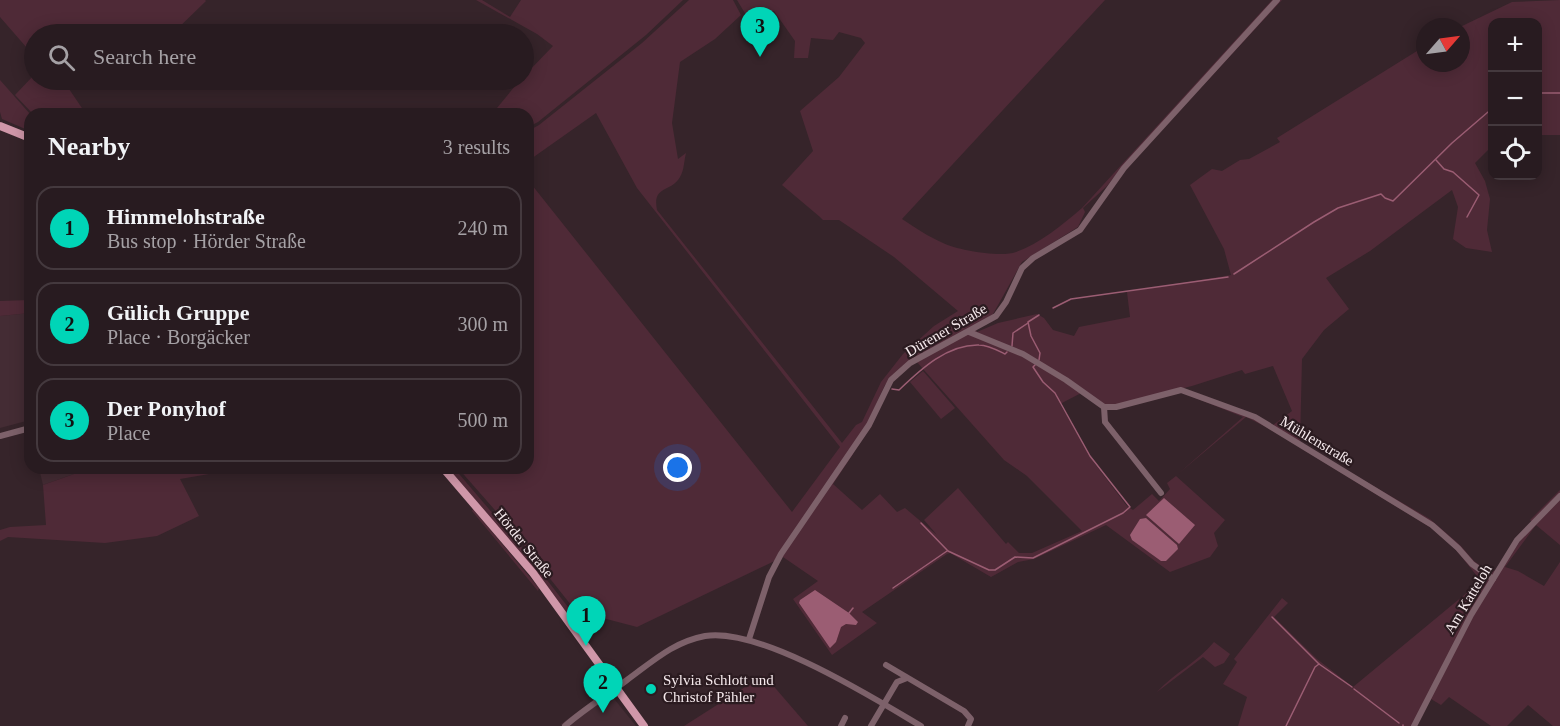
<!DOCTYPE html>
<html lang="en">
<head>
<meta charset="utf-8">
<style>
	body { margin:0; font-family:"Times New Roman",serif; background:#302429; color:#f1f3f6 }
	.controls { position:absolute; right:18px; top:18px; display:grid; overflow:hidden; border-radius:12px; box-shadow:0 3px 15px #0003 }
	.controls button { width:54px; height:54px; display:grid; place-items:center; padding:0; border:0; border-bottom:2px solid #44393e; background:#281b20; color:#f1f3f6; font:30px sans-serif }
	.compass { position:absolute; left:1416px; top:18px; width:54px; height:54px; border-radius:50%; background:#281b20; box-shadow:0 3px 15px #0003; rotate:62deg }
	.you { position:absolute; left:678px; top:468px; width:21px; height:21px; margin:-15px; border:4px solid #fff; border-radius:50%; background:#1a73e8; box-shadow:0 0 0 9px #1a73e833 }
	.badge { display:grid; place-items:center; width:39px; height:39px; border-radius:50%; background:#00d5b7; color:#111; font-size:20px; font-weight:700 }
	.pin { position:absolute; translate:-50% -50px; filter:drop-shadow(0 2px 3px #0008) }
	.pin::after { content:''; position:absolute; top:32px; width:21px; height:18px; background:inherit; clip-path:polygon(0 0,100% 0,50% 100%) }
	.list { margin:0; padding:0; list-style:none }
	h2 { display:flex; justify-content:space-between; align-items:center; height:78px; margin:0; padding:0 24px; font-size:26px }
	h2 small { font-size:20px; font-weight:400; color:#a5a1a5 }
	.list li { display:grid; grid-template-columns:39px 1fr auto; gap:18px; align-items:center; box-sizing:border-box; height:84px; margin:0 12px 12px; padding:0 12px; border:2px solid #44393e; border-radius:18px }
	.list b { display:block; font-size:22px; white-space:nowrap }
	.list p { margin:0; font-size:20px; white-space:nowrap; color:#a5a1a5 }
	.list em { font-size:20px; font-style:normal; color:#a5a1a5 }
	.icon { flex:none; width:33px; height:33px; fill:none; stroke:currentColor; stroke-width:2; stroke-linecap:round; stroke-linejoin:round }
	.map { position:relative; flex:none; width:1560px; height:726px; overflow:hidden }
	.search { position:absolute; background:#281b20; box-shadow:0 3px 15px #0003; left:24px; top:24px; width:510px; height:66px; display:flex; align-items:center; gap:15px; box-sizing:border-box; padding:0 21px; border-radius:33px; color:#a5a1a5; font-size:22px }
	.panel { position:absolute; background:#281b20; box-shadow:0 3px 15px #0003; left:24px; top:108px; width:510px; height:366px; border-radius:18px }
	.map>svg:first-child { display:block }
	.built { fill:#442c34 }
	.green { fill:#4f2a37; fill-rule:evenodd }
	.water { fill:#9b5d73 }
	.lines { fill:none; stroke-linecap:round; stroke-linejoin:round }
	.stream { stroke:#9b5d73; stroke-width:1.5 }
	.minor { stroke:#7d616a; stroke-width:6 }
	.major { stroke:#d097a9; stroke-width:8 }
	.poi-dot { fill:#00d5b7; stroke:#2b1b20; stroke-width:2 }
	.labels { text-anchor:middle; stroke-width:4.5; stroke-linejoin:round; paint-order:stroke }
	.street-label { font-size:15px; fill:#f6eaed; stroke:#2b1b20 }
	.poi-label { font-size:15px; fill:#f6eaed; stroke:#2b1b20; text-anchor:start }
</style>
</head>
<body>
<div class="map">
<svg width="1560" height="726" viewBox="0 0 1560 726">
	<rect width="100%" height="100%" fill="#36242a"/>
	<g class="built">
		<path d="M30 313V420L0 428V316Z"/>
		<path d="M39 468H91L43 485Z"/>
		<path d="M607 690 636 726H562L561 724Z"/>
	</g>
	<g class="green">
		<path d="M0 0H205L206 1 172 34H34V56L0 17Z"/>
		<path d="M476 0H482L510 17 521 0H683L646 35 538 122 528 127V114H492L520 80H524V76L553 46 537 34Z"/>
		<path d="M689 0H733L741 15 715 39 680 62 672 123 678 159 686 153C684 161 684 171 680 177 671 193 652 185 657 210L842 443 856 425 862 422 881 382 903 354 934 326 958 311 894 257 839 220H823L820 217 782 185 813 151 800 111 839 77 865 43 861 38 839 32 833 40 811 38 808 58H794L795 41 774 11 749 20 737 0H1105L902 219C914 227 929 237 943 243 957 250 1001 258 1016 252 1041 243 1062 225 1082 208L1272 0H1282L1208 80 1127 161 1107 186 1083 208 1085 212 1078 227 1022 262 993 314 975 326 977 332 998 323 1037 314 1044 318 1053 330 1074 336 1079 327 1130 317 1127 292 1231 275 1224 249 1190 185 1212 169 1222 171 1240 160 1249 159 1280 142 1277 138 1425 46V63H1461L1460 27 1512 2 1560 0V135H1538V22H1492V146L1475 163 1485 181 1490 199 1487 230 1492 252 1466 248 1453 239 1458 207 1452 190 1370 251 1326 278 1349 309 1324 330 1302 359 1300 443 1430 519 1460 545 1474 561 1488 571 1501 570 1520 541 1534 524 1530 520 1560 490V545L1536 525 1505 567 1518 571 1544 586 1560 562V726H1553L1528 705 1507 726H1491L1449 697 1441 705 1431 699 1412 726H1238L1247 697 1223 684 1237 662 1234 659 1282 598 1288 603 1274 617 1317 659 1353 687 1481 581 1456 550 1433 529 1268 428 1246 417 1178 474 1243 417 1188 395 1273 425 1292 411 1273 366 1245 374 1242 370 1192 386 1115 405H1104L1085 391 1060 404 1095 464 1127 506 1133 510 1152 494 1159 501 1170 489 1167 483 1176 476 1225 520 1214 533 1218 546 1210 557 1170 572 1106 525 1034 559 1018 562 991 577 950 553 947 554 862 612 877 623 832 655 793 599 818 581 783 557 637 627 595 616 571 605 501 517 458 468H528V180L792 512 840 447 637 188 596 113 528 161V131L539 125 642 43ZM916 361 1004 460 1027 476 1082 531 1032 553H1019L1008 542 1006 544 958 488 924 520 937 535 905 508 897 512 880 494 862 510 833 484 853 454 885 385 898 371Z"/>
		<path d="M34 75V80H92L69 89 86 114H33L15 95Z"/>
		<path d="M0 80 30 114V131L2 119 0 112Z"/>
		<path d="M30 300V313L0 316V301Z"/>
		<path d="M923 371 955 408 941 419 910 382Z"/>
		<path d="M91 468H212L215 473 180 479 199 516 157 536 105 543 8 537 0 541V530L10 527 46 525 43 485Z"/>
		<path d="M448 468H454L523 549 592 638 579 630 519 552Z"/>
		<path d="M473 509 539 588 538 591 472 511Z"/>
		<path d="M1214 642 1230 654 1224 663 1215 667 1203 657 1157 692C1174 673 1198 662 1214 642Z"/>
		<path d="M764 675 808 726H684Z"/>
	</g>
	<g class="water">
		<path d="M1164 498 1195 525 1179 544 1146 515Z"/>
		<path d="M1146 518 1177 545 1178 549 1166 561H1161L1132 540 1130 535 1140 519Z"/>
		<path d="M815 590 849 613 858 622 856 625 846 624 841 627 836 642 830 648 799 603 800 600Z"/>
	</g>
	<g class="lines">
		<g class="stream">
			<path d="M1538 93H1560"/>
			<path d="M1436 160 1444 169 1453 172 1479 195 1467 217"/>
			<path d="M1234 274 1314 222 1338 208 1381 194 1385 198 1393 201 1452 143 1488 112"/>
			<path d="M1053 308 1071 299 1228 277"/>
			<path d="M1012 346 1013 333 1028 323"/>
			<path d="M1039 360 1040 353 1031 336 1028 322 1039 315"/>
			<path d="M892 389 899 390C920 370 947 344 979 345 988 345 997 350 1005 354L1007 352"/>
			<path d="M921 523 948 551 989 570H995L1015 557 1033 558 1123 513 1130 507 1090 456 1055 393 1043 382 1033 367 1035 365"/>
			<path d="M893 588 947 551"/>
			<path d="M849 613 853 608"/>
			<path d="M1272 617 1319 664 1352 687"/>
			<path d="M1354 689 1399 723"/>
			<path d="M1403 725V726"/>
			<path d="M1286 726 1315 667 1319 664"/>
		</g>
		<g class="minor">
			<path d="M969 332 1023 354 1066 380 1104 407H1116L1181 390 1255 417 1432 525 1458 548 1472 564 1493 579"/>
			<path d="M1104 407 1105 422 1161 493"/>
			<path d="M0 436 30 428"/>
			<path d="M749 639 769 577 781 554 869 425 891 380 910 363 996 316 1006 302 1022 268 1033 258 1080 230 1124 168 1277 0"/>
			<path d="M886 665 964 711 971 719 968 726"/>
			<path d="M565 726C584 709 606 696 627 680 652 662 673 642 705 636 760 627 872 697 921 726"/>
			<path d="M841 726 845 718"/>
			<path d="M871 726 897 682 907 678"/>
			<path d="M1414 726 1471 615 1517 540 1560 496"/>
		</g>
		<g class="major">
			<path d="M0 126 30 138"/>
			<path d="M443 468 533 573 644 726"/>
		</g>
	</g>
	<circle class="poi-dot" cx="651" cy="689" r="6"/>
	<g class="labels">
		<g class="street-label">
			<text transform="translate(946 330) rotate(-30)" y="5">Dürener Straße</text>
			<text transform="translate(1317 441) rotate(31)" y="5">Mühlenstraße</text>
			<text transform="translate(524 543) rotate(51)" y="5">Hörder Straße</text>
			<text transform="translate(1468 599) rotate(-59)" y="5">Am Katteloh</text>
		</g>
		<g class="poi-label">
			<text x="663" y="685">Sylvia Schlott und<tspan x="663" dy="17">Christof Pähler</tspan></text>
		</g>
	</g>
</svg>
<div class="controls">
<button>+</button>
<button>−</button>
<button><svg class="icon" aria-label="locate" viewBox="0 0 24 24"><circle cx="12" cy="12" r="6"/><path d="M12 2v4M12 18v4M2 12h4M18 12h4"/></svg></button>
</div>
<svg class="compass" viewBox="-18 -18 36 36"><path d="M0-13l5 13h-10z" fill="#e53935"/><path d="M0 13l5-13h-10z" fill="#a5a1a5"/></svg>
<div class="you"></div>
<div class="pin badge" style="left:586px;top:646px">1</div>
<div class="pin badge" style="left:603px;top:713px">2</div>
<div class="pin badge" style="left:760px;top:57px">3</div>
<div class="search"><svg class="icon" aria-label="search" viewBox="0 0 24 24"><circle cx="10" cy="10" r="6"/><path d="M15 15l6 6"/></svg>Search here</div>
<section class="panel">
<h2>Nearby<small>3 results</small></h2>
<ul class="list">
<li><span class="badge">1</span><div><b>Himmelohstraße</b><p>Bus stop · Hörder Straße</p></div><em>240 m</em></li>
<li><span class="badge">2</span><div><b>Gülich Gruppe</b><p>Place · Borgäcker</p></div><em>300 m</em></li>
<li><span class="badge">3</span><div><b>Der Ponyhof</b><p>Place</p></div><em>500 m</em></li>
</ul>
</section>
</div>
</body>
</html>
